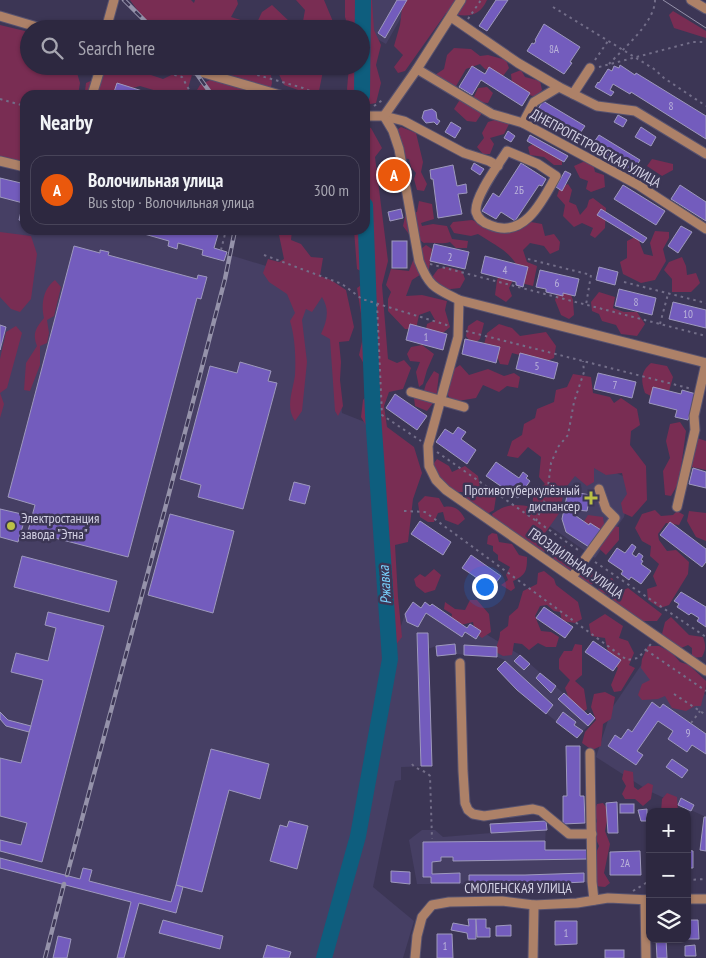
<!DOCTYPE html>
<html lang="en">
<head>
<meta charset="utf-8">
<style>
	body { margin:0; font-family:"PT Sans Narrow",sans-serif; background:#39344b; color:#f1f3f6 }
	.controls { position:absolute; right:15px; bottom:15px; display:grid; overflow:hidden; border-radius:10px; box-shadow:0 1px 4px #0004 }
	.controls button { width:45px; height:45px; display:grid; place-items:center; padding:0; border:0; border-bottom:1px solid #484459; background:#2d2840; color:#f1f3f6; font:25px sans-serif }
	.you { position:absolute; left:484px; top:586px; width:18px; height:18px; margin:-12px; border:4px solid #fff; border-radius:50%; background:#1a73e8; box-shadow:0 0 0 8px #1a73e833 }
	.badge { display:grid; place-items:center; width:32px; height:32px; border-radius:50%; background:#ea580c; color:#fff; font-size:16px; font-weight:700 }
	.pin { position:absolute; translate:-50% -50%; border:2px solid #fff; box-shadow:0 1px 5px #0006 }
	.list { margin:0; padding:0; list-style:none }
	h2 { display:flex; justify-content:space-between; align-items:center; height:65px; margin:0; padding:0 20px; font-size:21px }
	h2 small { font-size:16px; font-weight:400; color:#a7a6b1 }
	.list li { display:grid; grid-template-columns:32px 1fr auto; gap:15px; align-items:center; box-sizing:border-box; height:70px; margin:0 10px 10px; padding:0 10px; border:1px solid #484459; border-radius:15px }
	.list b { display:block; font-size:19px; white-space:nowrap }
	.list p { margin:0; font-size:16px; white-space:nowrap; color:#a7a6b1 }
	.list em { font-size:16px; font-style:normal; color:#a7a6b1 }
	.icon { flex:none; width:28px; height:28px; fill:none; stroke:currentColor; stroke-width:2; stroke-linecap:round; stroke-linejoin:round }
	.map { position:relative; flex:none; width:706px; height:958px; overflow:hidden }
	.search { position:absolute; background:#2d2840; box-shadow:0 1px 4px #0004; left:20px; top:20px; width:350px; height:55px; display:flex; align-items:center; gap:12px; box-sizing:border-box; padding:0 18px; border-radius:28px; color:#a7a6b1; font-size:19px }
	.panel { position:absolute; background:#2d2840; box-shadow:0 1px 4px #0004; left:20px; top:90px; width:350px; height:145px; border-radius:15px }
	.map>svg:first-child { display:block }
	.built { fill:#463f64 }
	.green { fill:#792d53 }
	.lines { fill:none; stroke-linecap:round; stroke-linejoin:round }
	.river { stroke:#0e5e7e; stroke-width:16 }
	.building { fill:#735cbd; stroke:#9e99bd }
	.minor-casing { stroke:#57526f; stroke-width:11 }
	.path { stroke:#736e89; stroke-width:2; stroke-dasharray:2.5 4; stroke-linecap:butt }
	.minor { stroke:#ad8168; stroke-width:9 }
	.tram { stroke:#9592aa; stroke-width:1 }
	.rail-casing { stroke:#9592aa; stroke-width:4.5 }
	.rail { stroke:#3c3655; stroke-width:2.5; stroke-dasharray:8; stroke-linecap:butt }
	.poi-dot { fill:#bac045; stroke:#3c3655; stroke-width:2 }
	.labels { text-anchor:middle; stroke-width:5; stroke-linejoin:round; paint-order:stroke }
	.number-label { font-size:11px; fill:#bbb4da }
	.street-label { font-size:14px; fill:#d3d1e4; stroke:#3c3655 }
	.poi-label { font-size:14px; fill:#d3d1e4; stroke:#3c3655; text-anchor:end }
	.water-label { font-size:15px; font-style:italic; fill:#79d1fd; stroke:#3c3655 }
</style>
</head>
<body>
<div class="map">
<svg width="706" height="958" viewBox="0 0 706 958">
	<rect width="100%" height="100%" fill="#3c3655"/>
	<g class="built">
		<path d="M370 0H411L386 44 370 35Z"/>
		<path d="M0 178 25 184V230H194L208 234 209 230H215L219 231 214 248 230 255 328 285 342 413 375 426 399 632 405 614 413 602 421 608 425 602 430 605 432 604 467 628 481 631 520 655 588 715 590 713 595 718 577 738 517 690 497 669 505 660 497 657 456 654 437 656 436 646 428 649 432 766 401 767V780L395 781 373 887 414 921 403 958H0Z"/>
		<path d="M580 457 632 480 624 517 595 558 541 520Z"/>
		<path d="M648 655 706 695V817L649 791 596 757 612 708Z"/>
		<path d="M546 821 545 850H588V882L525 885 417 884 409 840 422 830H435L443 837 491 833 490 824Z"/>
	</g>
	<g class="green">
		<path d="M130 0H191L194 3 195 0H237L238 4 231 17 244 21 247 29H151Z"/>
		<path d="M296 0H324L334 24V29H300L302 27 305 10Z"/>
		<path d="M345 0H372L374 30 381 45 376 65 381 83 376 103 365 105V95H349L347 89 349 66H361V29H349L345 17Z"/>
		<path d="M403 0H487C478 20 464 16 446 13L405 71 398 73 394 67 403 55 394 46 400 25Z"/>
		<path d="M272 5 290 22 287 29H254L262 12Z"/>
		<path d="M673 11 706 31V38L674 28 669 15Z"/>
		<path d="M0 25 29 32V66H75L80 83 78 95H25V167L0 158Z"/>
		<path d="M454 48 471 49 480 56 488 55 506 60 509 68 503 76 485 69 480 64 466 69 452 93 435 75 444 69 447 55Z"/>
		<path d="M105 66 130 68 163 79 190 66H270L272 83 269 95H194L200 85 210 80 192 75 186 95H170L140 86 107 95 85 91 86 83 106 74Z"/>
		<path d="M277 66H324L319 91 316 95H301L298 90 284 85 276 68Z"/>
		<path d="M521 70 525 77 540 81 542 90 535 97 527 94 512 84 511 74Z"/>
		<path d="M487 87 493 93 488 103 478 102 482 113 476 122 467 121 454 109 461 98 471 103 478 88Z"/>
		<path d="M501 118 510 122 504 134 490 138 494 144 490 154H483L477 147 484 138 482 133 488 122Z"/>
		<path d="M365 126 371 128 382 148 375 157 388 261 382 285 388 359 397 363 404 360 411 368 403 389 389 392 384 406 387 427 414 447 422 473 413 499 408 542 395 545 398 597 402 637 394 647 388 644 378 513 381 500 376 480 373 437 361 417 363 400 369 393 370 375 359 355 364 333 357 288 366 282V274L357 269 354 230H365Z"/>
		<path d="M401 127 416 133 423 162 421 172 427 184 424 191 417 190 414 179 416 173 411 167 409 159 396 157 391 134Z"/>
		<path d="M536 142 562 159V165H554L544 157 530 155 528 147Z"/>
		<path d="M652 159 673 164V170L662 176 647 166Z"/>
		<path d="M583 162 593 163 595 172 604 175 605 187 591 192 586 189 588 181 580 178 574 166Z"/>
		<path d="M568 184 572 190 569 202 576 205 580 215 587 207 589 200 593 198 606 208 605 228 595 238 590 235 593 228 582 223 574 227 563 216 565 205 557 196 560 187Z"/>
		<path d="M419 201 432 204 434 219 421 223 422 226 433 224 447 226 452 239 468 241 467 248H456L450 242C441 245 433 242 424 243L417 238 411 237 403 226 406 213 417 212Z"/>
		<path d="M472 220 500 231H518L531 222 542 224 545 236 554 234 560 242 559 250 550 254 544 246 530 243 523 250 527 262 537 266 533 286 521 283C520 255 499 248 478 234L471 236 454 233 450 226 453 222Z"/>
		<path d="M284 230H292L291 240 301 244 311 257 323 258 320 276 331 280 346 290 354 327 349 341 339 342 341 362 340 380 343 406 338 416 335 411 330 339 321 334C327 321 330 310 322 297L312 312 306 309 302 320 307 362 302 411 295 421C285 407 293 391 295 375 296 358 295 337 290 321L295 313 287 294 269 282 263 273 268 259 279 262 284 259 279 235Z"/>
		<path d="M655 231 669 232V238L663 249 666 261 655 280 641 283 623 274 620 262 627 258V241L637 236 644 254 653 256 650 243Z"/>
		<path d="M0 232 31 236 37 254 31 299 20 312 11 309 0 297Z"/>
		<path d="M426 245 432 249 429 269 412 280 406 296 422 295 447 301 445 310 450 327 438 337 425 334 427 324 435 320 430 311 419 315 416 329H405L388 311V299L391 292 386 285 391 269 409 271 416 253Z"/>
		<path d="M682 257 686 266 687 275 696 273 700 283 691 292H672V279L664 270 669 262Z"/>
		<path d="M447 267 462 271 465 279 460 288 442 290 430 280 438 269Z"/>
		<path d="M501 272 515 276 509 288 512 296 506 302 495 295 497 280Z"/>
		<path d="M55 280 61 287 54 316 47 320 49 333 47 343 40 346V365L30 391 24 390 26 363 37 346C32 333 36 328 44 318 41 304 43 289 55 280Z"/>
		<path d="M568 288 573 300 574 315 569 319 561 315 555 300 559 290Z"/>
		<path d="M599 292 615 297 613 308 624 312H637L645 324 637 336 621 334 616 325 602 321 599 314 592 311 591 302Z"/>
		<path d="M477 320 484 323 480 339 473 345 466 336 468 326Z"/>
		<path d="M499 324 512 328 520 336 546 332 556 346 554 358 539 364 531 358 512 353 508 365 500 364 495 351 483 348 487 333Z"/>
		<path d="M16 326 22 333 7 388 0 393 4 404 0 418V359L6 332Z"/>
		<path d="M422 345 434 354 427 370 423 384 419 387 416 372 420 362 410 361 407 354 411 347Z"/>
		<path d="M651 363 667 366 673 377 668 395 657 399 645 393C641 381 640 372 651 363Z"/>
		<path d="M460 365 469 375 488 369 504 376 514 373 520 377 518 388 507 386 499 392 483 385 476 398 458 401 449 397 445 389 451 371Z"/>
		<path d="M434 371 439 374 436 399 427 411 415 406 414 398 422 397 426 384Z"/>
		<path d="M573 374 591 377 593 393 610 397 614 403 621 398 637 409 640 425 631 431 630 445 646 466 647 500 632 517 623 513 621 503 627 494 622 473 606 475 594 468V482L587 486 575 476 564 490 560 512 545 533 549 544 543 555 494 521 492 514C508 503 515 504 533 507 532 495 534 491 545 484L539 477 541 457 528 447 518 458 507 456 512 441 522 435 524 424 535 418 537 409 554 402 556 390 567 387Z"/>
		<path d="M680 422 686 431 679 482 671 496 665 495 663 471 670 458 666 441 670 424Z"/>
		<path d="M697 438 706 441V470L692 467 688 449Z"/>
		<path d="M437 459 449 466 452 472 465 466 478 476 480 488 492 486 497 490 494 510 487 514 470 509 464 492H448L432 466Z"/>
		<path d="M425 496 439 498 444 507C455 505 460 510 465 519L458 525 445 520 443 512 438 513 434 522H428L420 517 418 503Z"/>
		<path d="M655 510 661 516 673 515 677 511 684 515 679 525 666 523 658 534 659 540 667 551 676 550 689 562 688 574 669 605 660 608 648 600 647 589 657 586 653 576 659 564 650 556 651 546 642 541 635 528 642 514Z"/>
		<path d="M689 511 706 513V541L696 537 687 521Z"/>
		<path d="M588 515 603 517 604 524 619 527V540L606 555 589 539 583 523Z"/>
		<path d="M492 533 497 534 499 542 512 544 519 555 527 557C527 571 526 575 513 581L515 588 511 591 501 585 508 580 506 575 510 567 498 560V555L493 551V546L487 544 488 536Z"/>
		<path d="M564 546 578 557 577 567 591 566 596 580 590 586 549 564 553 549Z"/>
		<path d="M434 569 441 575 435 590 425 593 416 586 414 579 420 574 425 577Z"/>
		<path d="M544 571 554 579 556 585 578 602 582 619 575 623 562 621 560 612 554 611 547 605 540 606 535 616 541 631 551 632 559 637 556 647H546L538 643 529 650 522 644 514 643 512 655 503 656 496 652C496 644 500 640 500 632L508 626 509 616 518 608 523 591 537 584 538 573Z"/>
		<path d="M612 578 621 591 628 588 662 614 657 621H638L611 602 608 594 598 592 599 585 603 579Z"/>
		<path d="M470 600H477L489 614 491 632 482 638 475 633 473 622 457 626 451 620 452 614 444 609 445 602 455 609 465 610Z"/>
		<path d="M605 614 623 626 619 638 628 641 634 653 629 665 635 668 621 691 614 692 611 685 618 668C609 661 607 648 605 638L591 636 589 624Z"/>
		<path d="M671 617 689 635 703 637C706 646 706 649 702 657L692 658V648L688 645 679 649 661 638 665 622Z"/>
		<path d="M575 644 582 645V675L575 681 584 689 587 709 582 713 571 704 565 688 570 680 559 669V659L564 651H572Z"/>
		<path d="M648 646H659L671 652 680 662 689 665 706 681C706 693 703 695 701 706H695L686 711 672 708 665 696 658 699 642 700 638 695 642 684 650 680 641 668 642 659Z"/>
		<path d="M605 692 615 697 611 719 603 724 601 746 592 750 582 743 585 732 596 720 591 707 594 694Z"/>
		<path d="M624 770 633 772 634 787 638 790 648 783 653 785 651 799 643 806 635 799H625L622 794 626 786 622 779Z"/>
		<path d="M667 793 677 797 678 812H661L662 799Z"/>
		<path d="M603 803 609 811 605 831 610 844 604 873 610 883 605 887 595 886 593 860 599 846C595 837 593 830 597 821L594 812 597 804Z"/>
	</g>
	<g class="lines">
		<g class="river">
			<path d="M362 95 363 0"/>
			<path d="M324 958 358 836 390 659 373 415 365 205"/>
		</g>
	</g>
	<g class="building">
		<path d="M397 0H407L385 38 378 33Z"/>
		<path d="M496 0H508L487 31 479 26Z"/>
		<path d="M544 24 580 47 570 62 572 63 564 74 527 51 532 43 534 44 536 41 535 40Z"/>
		<path d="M620 65 635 75 636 73 706 116V139L631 92 630 94 613 84 610 90 614 92 611 96 595 87 598 82 599 83 608 69 612 71 614 66 619 68Z"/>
		<path d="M472 66 485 74 489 67 530 93 522 106 481 80 472 95 459 87Z"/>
		<path d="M117 83 155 95H113Z"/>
		<path d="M543 101 585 126 576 139 535 114Z"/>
		<path d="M432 109 436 112 437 119 440 121 437 125 434 122 426 123 422 118 424 111Z"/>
		<path d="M618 115 627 120 623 127 614 122Z"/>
		<path d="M451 122 461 128 455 138 445 132Z"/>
		<path d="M641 127 656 137 651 146 635 137Z"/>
		<path d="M508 131 515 136 511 142 504 138Z"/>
		<path d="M530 135 568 156 564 162 527 141Z"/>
		<path d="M599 135 640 160 632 174 590 148Z"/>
		<path d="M474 163 484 169 480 175 471 169Z"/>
		<path d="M521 163 546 179 542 186 539 185 515 221 501 212 496 219 482 211 493 193 499 197Z"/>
		<path d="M453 165 457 186 466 184 467 193 458 194 462 214 438 218 433 179H431L430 170Z"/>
		<path d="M565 171 571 174 562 191 556 187Z"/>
		<path d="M0 178 25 184V222L19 220 23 203 0 197Z"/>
		<path d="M623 185 665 211 656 225 614 199Z"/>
		<path d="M680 185 706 202V221L671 199Z"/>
		<path d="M401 209 403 218 390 221 388 212Z"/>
		<path d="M601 209 647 238 643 243 597 215Z"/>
		<path d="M681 226 692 232 678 253 668 246Z"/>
		<path d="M130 230H194L208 234 209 230 219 231 214 248 227 252 224 261 202 255 203 250 178 243 177 249 168 246 169 241Z"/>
		<rect x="392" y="241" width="15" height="27"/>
		<path d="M434 244 469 252 465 269 430 261Z"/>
		<path d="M74 246 100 253V250L109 252 108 255 197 279 198 275 207 277 201 299 197 298 128 557 28 531 35 505 8 497Z"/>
		<path d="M485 256 528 267 523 287 516 285V282L481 273Z"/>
		<path d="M599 267 618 272 615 285 596 280Z"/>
		<path d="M540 270 579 279 575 296 563 293V296L546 292V289L536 287Z"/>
		<path d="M619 289 656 298 652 315 615 306Z"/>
		<path d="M673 302 706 310V328L669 319Z"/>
		<path d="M410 324 447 334 443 350 406 340Z"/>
		<path d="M0 325 6 327 0 350Z"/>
		<path d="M465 339 500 347 496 363 462 354Z"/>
		<path d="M520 353 558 363 554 379 516 369Z"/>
		<path d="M240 362 271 371 268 381 277 383 243 509 198 497 201 485 180 479 210 366 237 373Z"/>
		<path d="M598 373 636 382 632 398 594 389Z"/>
		<path d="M653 387 681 394 682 390 696 394 688 420 675 417 677 410 649 403Z"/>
		<path d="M395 394 427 416 417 430 386 408Z"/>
		<path d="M458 427 466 432 461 439 476 450 467 464 436 442 445 429 453 434Z"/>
		<path d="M496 462 519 478 523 472 528 476 526 478 530 481 518 498 486 476Z"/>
		<path d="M693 468 706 472V488L689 484Z"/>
		<path d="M294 482 310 486 305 504 289 500Z"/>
		<path d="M568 491 590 495 587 511 577 510 576 516 589 525 590 523 601 530 589 547 566 532 562 519Z"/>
		<path d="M0 509 26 515 18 542 0 537Z"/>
		<path d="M170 514 234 531 213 613 148 595Z"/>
		<path d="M420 521 451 542 443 555 411 534Z"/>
		<path d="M670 522 706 549V562L702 567 660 535Z"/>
		<path d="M632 544 636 547 632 554 636 557 639 553 643 556 641 560 643 561 641 564 651 571 641 584 631 577 629 580 621 574 623 571 608 561 617 548 625 553Z"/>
		<path d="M471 555 501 576 492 588 462 568Z"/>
		<path d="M22 556 117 581 109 612 14 587Z"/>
		<path d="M681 592 706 607V627L697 621 699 618 691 613 689 615 677 607 679 604 674 601Z"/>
		<path d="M413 602 421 608 425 602 430 606 432 604 467 628 470 624 481 631 476 639 465 632 462 637 426 613 418 627 407 622 405 614Z"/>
		<path d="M544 607 573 627 565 638 536 618Z"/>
		<path d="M48 612 104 626 42 862 0 851V840L21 845 27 823 0 816V758L21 763 43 680 11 672 16 653 48 661 56 628 45 625Z"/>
		<path d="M417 633H428L432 766H421Z"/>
		<path d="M593 641 621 660 613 671 585 652Z"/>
		<path d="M455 644 456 654 437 656 436 646Z"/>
		<path d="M464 645 497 647V657L464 655Z"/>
		<path d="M520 655 530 664 524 670 514 661Z"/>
		<path d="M505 661 553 705 546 714 517 690 497 669Z"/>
		<path d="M540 673 556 686 551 693 536 678Z"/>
		<path d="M564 693 588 715 590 713 595 718 588 726 558 699Z"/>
		<path d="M652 702 660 708 663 704 706 734V754L692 745 687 752 668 739 673 731 658 721 637 751 643 755 636 765 608 746 615 735 621 739 628 729 632 732Z"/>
		<path d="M0 712 8 720 31 726 29 732 6 726 0 719Z"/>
		<path d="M563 712 576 722 574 725 583 731 577 738 556 722Z"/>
		<path d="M566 746H580V796H584L585 823 563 824V796H567Z"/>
		<path d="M211 749 269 764 260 799 229 790 202 892 176 885Z"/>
		<path d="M672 759 688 770 682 778 666 767Z"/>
		<path d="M681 798 694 805 691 811 678 805Z"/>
		<path d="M617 802 618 833H608L606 803Z"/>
		<rect x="620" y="804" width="14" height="9"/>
		<path d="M647 809V821H641L638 810Z"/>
		<path d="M704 817H706V851L700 850Z"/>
		<path d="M289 821 308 826 297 869 270 861 280 825 287 827Z"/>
		<path d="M546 821 547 830 491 833 490 824Z"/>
		<path d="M545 841V850H588V859L453 861V857H441V861L432 862V874L460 873V883H431V877H423V842Z"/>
		<path d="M687 850 693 851V868H687Z"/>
		<path d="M640 851 641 875H610V852Z"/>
		<path d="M0 858 80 879 83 868 92 870 89 881 171 902 176 885 183 887 176 913 139 903 124 958H117L131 902 0 868Z"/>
		<path d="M391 871 410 872V884L391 882Z"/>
		<path d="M584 873V882L525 885 469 884V875H525Z"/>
		<path d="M468 919H476V939H468L467 933 451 930 453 923 469 926Z"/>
		<path d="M476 919H486V928H490V937H477Z"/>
		<path d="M163 920 223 936 220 949 159 933Z"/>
		<path d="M687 920H698L699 939H687Z"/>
		<path d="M555 921H577V944L555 945Z"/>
		<path d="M511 925V936H496V926Z"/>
		<path d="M437 934H452L453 958H437Z"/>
		<path d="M58 936 71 939 67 958H53Z"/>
		<path d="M656 939H666L667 958H657Z"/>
		<path d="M267 945 291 952 289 958H263Z"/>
		<path d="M695 945 696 956H685V946Z"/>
		<rect x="605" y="950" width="19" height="8"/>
	</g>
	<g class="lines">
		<g class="minor-casing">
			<g id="minor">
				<path d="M691 0 706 9"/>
				<path d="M0 16 44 29"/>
				<path d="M451 17 518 63 559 87 597 106 635 111 706 154"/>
				<path d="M106 29 114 0"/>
				<path d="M180 66 280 95"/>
				<path d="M417 69 492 114 523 123 638 185 706 229"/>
				<path d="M573 94 590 68"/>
				<path d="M92 95 101 66"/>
				<path d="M365 116H384L404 121 464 153 489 161 498 166"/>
				<path d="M384 116 393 131 399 149 419 261C429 287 435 288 459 300L706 363"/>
				<path d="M384 116 417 69 461 0"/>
				<path d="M523 123 534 102 559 87"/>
				<path d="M507 151 538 164 556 176C543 200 524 240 490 225 484 223 478 219 476 212 474 197 499 164 507 151Z"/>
				<path d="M0 161 25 167"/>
				<path d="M459 300 458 337 428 446 429 466 436 480 446 490 706 671"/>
				<path d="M411 392 464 407"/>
				<path d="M677 507 695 430 694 416 706 363"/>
				<path d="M572 577 615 518 606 509 599 489"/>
				<path d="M460 663 463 771 465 803 468 810 473 814 484 816 533 809 541 811 569 834H592"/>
				<path d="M590 753 592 882 594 900"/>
				<path d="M687 899H706"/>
				<path d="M645 900 646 958"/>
				<path d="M415 958 417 936 422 917 432 905 449 902 502 901 534 905 577 903 608 898 650 900"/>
				<path d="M533 958 534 905"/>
			</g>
		</g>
		<g class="path">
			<path d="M553 7 654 69 664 78 706 106"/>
			<path d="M468 19 481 0"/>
			<path d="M595 60 608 41"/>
			<path d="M609 64C624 48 655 22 655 0"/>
			<path d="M143 66 182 77 192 95"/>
			<path d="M226 66 303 88 320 95"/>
			<path d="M599 67 693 42H706"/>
			<path d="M0 99 25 106"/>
			<path d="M374 106 384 99"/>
			<path d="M221 250 226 230"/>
			<path d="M264 255 342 284 362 299 450 326"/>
			<path d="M528 259 591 275 586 305"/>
			<path d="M430 264 706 336"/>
			<path d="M624 282 706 303"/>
			<path d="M377 304 382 415 421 441"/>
			<path d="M660 324 668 294"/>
			<path d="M466 331 692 389"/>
			<path d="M437 452 581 552"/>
			<path d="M404 511 425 512 627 660 638 658 651 644"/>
			<path d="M536 521 547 495 551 463 558 447 568 435 574 402 584 372 583 361"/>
			<path d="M595 562 706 637"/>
			<path d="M646 650 706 691"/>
			<path d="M674 694 706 715"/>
			<path d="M691 723 700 711"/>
			<path d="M412 764C416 770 425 770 430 776L432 839"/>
			<path d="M687 880 706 879"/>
			<path d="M633 891 646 883 650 882"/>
		</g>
		<use href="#minor" class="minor"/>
		<path class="tram" d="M663 0 706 28"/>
		<g class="rail-casing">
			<g id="rail">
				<path d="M124 0 153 29"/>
				<path d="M191 66 212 95"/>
				<path d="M67 875 166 505 225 279 235 230"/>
				<path d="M45 958 64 884"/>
			</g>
		</g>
		<use href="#rail" class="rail"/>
	</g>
	<g class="poi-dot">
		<path d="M588.5 490.5h5v5h5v5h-5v5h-5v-5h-5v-5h5z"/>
		<circle cx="11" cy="526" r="5"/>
	</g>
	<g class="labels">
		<g class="number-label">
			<text x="554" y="53">8А</text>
			<text x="671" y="110">8</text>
			<text x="519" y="194">2Б</text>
			<text x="450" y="261">2</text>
			<text x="505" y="274">4</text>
			<text x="557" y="287">6</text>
			<text x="636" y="306">8</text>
			<text x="688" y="318">10</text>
			<text x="426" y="341">1</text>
			<text x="537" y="370">5</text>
			<text x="615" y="389">7</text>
			<text x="688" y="737">9</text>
			<text x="625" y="867">2А</text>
			<text x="566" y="937">1</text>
			<text x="445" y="950">1</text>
		</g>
		<g class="street-label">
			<text transform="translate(596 148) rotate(29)" y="5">ДНЕПРОПЕТРОВСКАЯ УЛИЦА</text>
			<text transform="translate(576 563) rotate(35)" y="5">ГВОЗДИЛЬНАЯ УЛИЦА</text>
			<text x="518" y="893">СМОЛЕНСКАЯ УЛИЦА</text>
		</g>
		<g class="poi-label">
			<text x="580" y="495">Противотуберкулёзный<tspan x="580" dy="16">диспансер</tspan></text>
			<text x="21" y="523" text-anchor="start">Электростанция<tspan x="21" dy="16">завода "Этна"</tspan></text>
		</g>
		<g class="water-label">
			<text transform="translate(385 585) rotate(-94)" y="5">Ржавка</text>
		</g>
	</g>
</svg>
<div class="controls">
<button>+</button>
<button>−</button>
<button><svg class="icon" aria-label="layers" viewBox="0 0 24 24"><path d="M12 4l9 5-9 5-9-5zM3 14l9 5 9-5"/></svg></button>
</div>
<div class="you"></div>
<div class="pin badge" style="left:394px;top:175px">A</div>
<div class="search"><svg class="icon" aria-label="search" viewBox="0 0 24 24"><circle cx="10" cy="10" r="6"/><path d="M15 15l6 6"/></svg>Search here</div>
<section class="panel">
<h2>Nearby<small></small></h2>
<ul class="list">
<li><span class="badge">A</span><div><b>Волочильная улица</b><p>Bus stop · Волочильная улица</p></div><em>300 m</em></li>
</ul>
</section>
</div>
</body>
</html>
